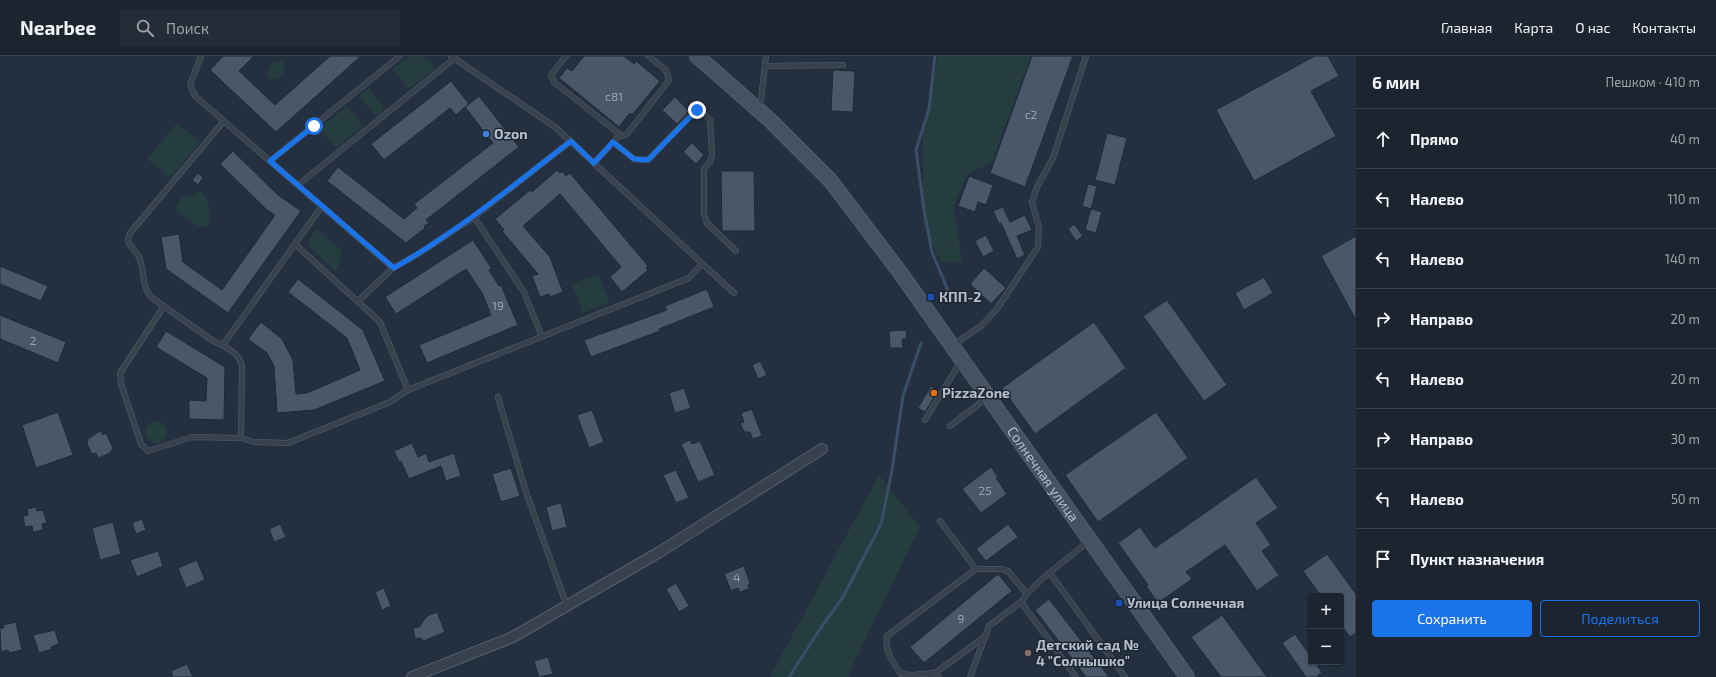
<!DOCTYPE html>
<html lang="ru">
<head>
<meta charset="utf-8">
<style>
	body { margin:0; font-family:"Exo 2",sans-serif; background:#242c37; color:#f1f3f6 }
	.controls { position:absolute; right:12px; bottom:12px; display:grid; overflow:hidden; border-radius:4px; box-shadow:0 1px 3px #0004 }
	.controls button { width:36px; height:36px; display:grid; place-items:center; padding:0; border:0; border-bottom:1px solid #39414b; background:#1b242f; color:#f1f3f6; font:20px sans-serif }
	.stop { position:absolute; width:12px; height:12px; margin:-9px; border:3px solid #1a73e8; border-radius:50%; background:#fff }
	.stop.end { background:#1a73e8; border-color:#fff; box-shadow:0 1px 4px #0008 }
	.list { margin:0; padding:0; list-style:none }
	h2 { display:flex; justify-content:space-between; align-items:center; height:52px; margin:0; padding:0 16px; font-size:17px }
	h2 small { font-size:13px; font-weight:400; color:#a0a4aa }
	.list li { display:grid; grid-template-columns:26px 1fr auto; gap:12px; align-items:center; box-sizing:border-box; height:60px; padding:0 16px; border-top:1px solid #39414b }
	.list b { display:block; font-size:15px; white-space:nowrap }
	.list em { font-size:13px; font-style:normal; color:#a0a4aa }
	.actions { display:flex; gap:8px; padding:12px 16px }
	.actions a { flex:1; padding:9px 0; border:1px solid #1a73e8; border-radius:4px; text-align:center; font-size:14px; color:#1a73e8 }
	.actions .main { background:#1a73e8; color:#fff }
	.icon { flex:none; width:22px; height:22px; fill:none; stroke:currentColor; stroke-width:2; stroke-linecap:round; stroke-linejoin:round }
	.map { position:relative; flex:none; width:1356px; height:621px; overflow:hidden }
	header { display:flex; align-items:center; gap:24px; box-sizing:border-box; height:56px; padding:0 20px; background:#1b242f; border-bottom:1px solid #39414b }
	header strong { font-size:19px }
	nav { display:flex; gap:22px; margin-inline-start:auto; font-size:14px }
	.search { width:280px; height:36px; background:#242c37; display:flex; align-items:center; gap:10px; box-sizing:border-box; padding:0 14px; border-radius:4px; color:#a0a4aa; font-size:15px }
	main { display:flex }
	aside { flex:1; background:#1b242f }
	.map>svg:first-child { display:block }
	.green { fill:#263d40 }
	.lines { fill:none; stroke-linecap:round; stroke-linejoin:round }
	.stream { stroke:#3a4e68; stroke-width:3 }
	.building { fill:#4a5768; stroke:#1f2936 }
	.lane-casing { stroke:#56606c; stroke-width:6 }
	.street-casing { stroke:#56606c; stroke-width:12 }
	.secondary-casing { stroke:#56606c; stroke-width:16 }
	.lane { stroke:#38424f; stroke-width:5 }
	.street { stroke:#38424f; stroke-width:10 }
	.secondary { stroke:#465162; stroke-width:14 }
	.route { stroke:#1a73e8; stroke-width:5 }
	.shop-dot { fill:#3f7fe0; stroke:#1d2734; stroke-width:1.5 }
	.transit-dot { fill:#1a4fb4; stroke:#1d2734; stroke-width:1.5 }
	.food-dot { fill:#e8710a; stroke:#1d2734; stroke-width:1.5 }
	.education-dot { fill:#8d6e63; stroke:#1d2734; stroke-width:1.5 }
	.labels { text-anchor:middle; stroke-width:3; stroke-linejoin:round; paint-order:stroke }
	.number-label { font-size:12px; fill:#9aa4b1 }
	.poi-label { font-size:14px; font-weight:bold; fill:#b5bdc9; stroke:#1d2734; text-anchor:start }
	.street-label { font-size:14px; fill:#b5bdc9; stroke:#1d2734 }
</style>
</head>
<body>
<header>
<strong>Nearbee</strong>
<div class="search"><svg class="icon" aria-label="search" viewBox="0 0 24 24"><circle cx="10" cy="10" r="6"/><path d="M15 15l6 6"/></svg>Поиск</div>
<nav><a>Главная</a><a>Карта</a><a>О нас</a><a>Контакты</a></nav>
</header>
<main>
<div class="map">
<svg width="1356" height="621" viewBox="0 0 1356 621">
	<rect width="100%" height="100%" fill="#24303f"/>
	<g class="green">
		<path d="M409 0H424L434 9 433 14 409 33 393 13Z"/>
		<path d="M938 0H1031L992 106 967 118 954 150 962 206H941L923 168V78Z"/>
		<path d="M277 5 283 6C287 13 284 18 278 22L270 23C265 16 269 8 277 5Z"/>
		<path d="M369 32 385 53 376 60 359 40Z"/>
		<path d="M347 50 363 70 336 92 320 72Z"/>
		<path d="M177 67 200 86 170 122 147 103Z"/>
		<path d="M201 135C210 143 211 160 208 171L197 170 176 154C177 147 181 140 189 139L192 142 197 136Z"/>
		<path d="M317 173 343 196 336 216 308 189 309 183Z"/>
		<path d="M598 218 610 246 583 257 572 228Z"/>
		<circle cx="156" cy="376" r="11"/>
		<path d="M879 419 920 471 847 621H770Z"/>
	</g>
	<g class="lines">
		<g class="stream">
			<path d="M935 0 929 53 916 94 924 154 932 196 949 237"/>
			<path d="M789 621 820 573 843 541 881 468 892 414 903 340 921 287"/>
		</g>
	</g>
	<g class="building">
		<path d="M223 0H254L239 15 275 49 330 0H361L276 76 210 14Z"/>
		<path d="M584 0H624L634 8 636 5 660 25 632 59 630 57 619 71 559 22 567 12 572 15Z"/>
		<path d="M1032 0H1073L1025 131 990 117Z"/>
		<path d="M1315 0H1328L1339 20 1311 35 1336 80 1254 125 1216 54Z"/>
		<path d="M833 14 855 15 853 56 831 55Z"/>
		<path d="M451 25 469 48 465 51 479 40 519 91 426 164 429 167 424 170 425 172 406 187 327 125 338 111 404 163 417 152 414 148 493 87 465 51 456 59 450 52 384 104 371 88Z"/>
		<path d="M675 41 689 55 677 68 662 54Z"/>
		<path d="M1107 77 1127 82 1115 129 1095 124Z"/>
		<path d="M692 87 704 99 696 108 683 96Z"/>
		<path d="M233 95 278 139 301 155 228 257 166 213 161 181 179 178 183 206 222 234 275 159 267 154 220 108Z"/>
		<path d="M557 114 560 117 562 115 566 120 570 117 648 210 646 212 648 214 622 236 610 221 621 211 560 138 523 170 550 201 563 236 550 241 549 238 540 241 532 220 538 218 502 175 504 174 495 163 530 134 532 136Z"/>
		<path d="M721 115H754L755 175H722Z"/>
		<path d="M198 117 203 122 198 129 192 124Z"/>
		<path d="M969 120 993 129 986 149 978 146 975 156 958 150Z"/>
		<path d="M1088 128 1097 130 1091 153 1082 150Z"/>
		<path d="M1003 151 1010 166 1025 159 1032 174 1017 180 1025 199 1017 203 1001 167 999 168 993 155Z"/>
		<path d="M1091 153 1102 156 1096 177 1085 174Z"/>
		<path d="M1074 168 1083 180 1076 185 1068 173Z"/>
		<path d="M986 179 994 195 983 201 975 185Z"/>
		<path d="M1356 180V264L1321 200Z"/>
		<path d="M473 184 492 213 489 214 499 230 501 229 518 269 427 307 419 289 491 259 482 237 466 213 396 258 385 241Z"/>
		<path d="M0 210 48 230 41 245 0 228Z"/>
		<path d="M984 212 1006 232 991 248 970 228Z"/>
		<path d="M1264 221 1273 237 1244 254 1235 237Z"/>
		<path d="M298 223 363 274 385 325 314 354 277 357 274 310 267 297 248 283 261 266 282 283 293 304 296 338 307 337 360 314 347 282 288 236Z"/>
		<path d="M707 233 714 251 659 273 660 275 591 301 584 284 667 254 665 250Z"/>
		<path d="M1167 244 1227 329 1204 345 1143 260Z"/>
		<path d="M0 259 66 286 58 307 0 283Z"/>
		<path d="M1094 266 1126 312 1035 378 1002 332Z"/>
		<path d="M906 274 907 283H902L903 292H890L889 275Z"/>
		<path d="M166 275 225 311 224 364 189 363V344L206 345 207 322 156 291Z"/>
		<path d="M760 305 767 319 758 323 752 309Z"/>
		<path d="M931 330 938 335 925 356 918 352Z"/>
		<path d="M684 332 691 352 675 357 669 337Z"/>
		<path d="M752 353 762 380 753 383 750 376H744L740 367 744 366 741 357Z"/>
		<path d="M592 354 604 386 589 392 577 359Z"/>
		<path d="M58 356 73 399 36 412 22 369Z"/>
		<path d="M1156 356 1188 402 1098 466 1065 419Z"/>
		<path d="M100 375 103 379 106 377 113 392 110 397 98 402 96 397 92 398 87 388 88 383Z"/>
		<path d="M690 384 692 388 700 385 715 419 698 426 681 388Z"/>
		<path d="M412 387 418 401 426 397 429 406 454 397 461 420 446 425 441 410 409 423 401 405 399 406 394 395Z"/>
		<path d="M991 411 998 421 996 422 1007 438 981 457 962 433Z"/>
		<path d="M511 412 520 440 501 446 492 418Z"/>
		<path d="M676 414 689 442 676 447 663 419Z"/>
		<path d="M1256 421 1278 452 1256 467 1271 489 1262 495 1279 519 1257 535 1225 489 1186 516 1192 523 1158 547 1146 530 1148 529 1118 487 1140 471 1155 492Z"/>
		<path d="M561 447 567 471 552 475 546 451Z"/>
		<path d="M36 451 37 455 43 454 47 467 42 468 43 474 33 476 32 470 25 471 23 460 28 459 27 453Z"/>
		<path d="M142 463 146 474 136 478 132 467Z"/>
		<path d="M113 466 121 498 100 504 92 472Z"/>
		<path d="M280 468 286 481 274 486 269 473Z"/>
		<path d="M1008 468 1018 481 986 505 976 493Z"/>
		<path d="M158 495 163 510 137 521 130 504Z"/>
		<path d="M1327 498 1356 538V577L1350 581 1341 569V540H1321L1303 515Z"/>
		<path d="M197 504 205 524 186 532 178 512Z"/>
		<path d="M744 510 750 527 748 529 749 533 740 536 738 532 731 535 724 518Z"/>
		<path d="M998 518 1012 535 924 607 910 591Z"/>
		<path d="M676 527 689 550 679 556 666 533Z"/>
		<path d="M384 532 391 550 382 554 375 536Z"/>
		<path d="M1049 543 1109 621H1086L1035 554Z"/>
		<path d="M437 556 445 576 424 585 420 582 415 583 413 572 419 571 427 560Z"/>
		<path d="M1222 559 1267 621H1221L1191 581Z"/>
		<path d="M16 566 22 594 9 597 8 594 1 596 0 572H4L3 569Z"/>
		<path d="M55 574 59 588 51 591 52 593 39 597 33 579Z"/>
		<path d="M1295 578 1311 601V606H1315L1322 617 1316 621H1306L1282 587Z"/>
		<path d="M548 601 553 618 539 621 534 605Z"/>
		<path d="M187 608 193 621H173L171 615Z"/>
	</g>
	<g class="lines">
		<g class="lane-casing">
			<g id="lane">
				<path d="M201 0 190 29 195 40 393 212"/>
				<path d="M451 0 555 71 734 237"/>
				<path d="M566 0 551 19 554 26 622 80 627 78 669 24 666 14 648 0"/>
				<path d="M766 10 843 9"/>
				<path d="M760 52 766 0"/>
				<path d="M224 65 130 177C124 189 135 192 139 201 145 214 141 230 151 241L213 285C224 290 240 297 242 310L241 382"/>
				<path d="M613 86 634 103 648 104 695 55 701 54 710 64 712 99 710 106 704 113V158L707 167 736 195"/>
				<path d="M270 105 400 0"/>
				<path d="M594 107 620 79"/>
				<path d="M298 129 455 2"/>
				<path d="M474 161 524 236 542 281"/>
				<path d="M295 188 380 266 408 334"/>
				<path d="M358 245 393 212 418 198 474 161 571 85"/>
				<path d="M164 250 120 317 121 328 141 388 148 395 192 381 241 382 254 386 288 387 390 346 408 334 689 222 702 208"/>
				<path d="M223 289 322 150"/>
				<path d="M953 289 981 270 997 253 1038 191 1039 172 1032 146 1037 131 1053 102 1086 0"/>
				<path d="M498 341 526 436 567 550"/>
				<path d="M925 364 961 305"/>
				<path d="M950 370 988 341"/>
				<path d="M940 465 976 513"/>
				<path d="M1050 517 1125 621"/>
				<path d="M1021 546 1076 621"/>
				<path d="M986 580 935 617 912 619 901 618C893 607 884 594 887 580L976 513H1001L1008 515 1027 538"/>
				<path d="M930 621 935 617 939 621"/>
				<path d="M970 621 989 570 1021 546 1027 538 1043 522 1090 484"/>
			</g>
		</g>
		<g class="street-casing">
			<path id="street" d="M412 621 513 581 658 497 822 393"/>
		</g>
		<g class="secondary-casing">
			<g id="secondary">
				<path id="s1" d="M697 0 772 66 830 124 899 215 1187 621"/>
			</g>
		</g>
		<use href="#lane" class="lane"/>
		<use href="#street" class="street"/>
		<use href="#secondary" class="secondary"/>
	</g>
	<g class="lines">
		<path class="route" d="M314 70 270 105 394 212C457 176 513 130 571 85L594 107 613 86 634 103 648 104 697 54"/>
	</g>
	<circle class="shop-dot" cx="486" cy="78" r="4"/>
	<g class="transit-dot">
		<rect x="927" y="237" width="8" height="8" rx="2"/>
		<rect x="1115" y="543" width="8" height="8" rx="2"/>
	</g>
	<circle class="food-dot" cx="934" cy="337" r="4"/>
	<circle class="education-dot" cx="1028" cy="597" r="4"/>
	<g class="labels">
		<g class="number-label">
			<text x="614" y="45">с81</text>
			<text x="1031" y="63">с2</text>
			<text x="498" y="254">19</text>
			<text x="33" y="289">2</text>
			<text x="985" y="439">25</text>
			<text x="737" y="526">4</text>
			<text x="961" y="567">9</text>
		</g>
		<g class="poi-label">
			<text x="494" y="83">Ozon</text>
			<text x="939" y="246">КПП-2</text>
			<text x="942" y="342">PizzaZone</text>
			<text x="1127" y="552">Улица Солнечная</text>
			<text x="1036" y="594">Детский сад №<tspan x="1036" dy="16">4 "Солнышко"</tspan></text>
		</g>
		<g class="street-label">
			<text dy="5" stroke="none"><textPath href="#s1" startOffset="545">Солнечная улица</textPath></text>
		</g>
	</g>
</svg>
<div class="controls">
<button>+</button>
<button>−</button>
</div>
<div class="stop" style="left:314px;top:70px"></div>
<div class="stop end" style="left:697px;top:54px"></div>
</div>
<aside>
<h2>6 мин<small>Пешком · 410 m</small></h2>
<ul class="list">
<li><svg class="icon" aria-label="ahead" viewBox="0 0 24 24"><path d="M12 20V5M6 11l6-6 6 6"/></svg><div><b>Прямо</b></div><em>40 m</em></li>
<li><svg class="icon" aria-label="left" viewBox="0 0 24 24"><path d="M17 20v-9H6M10 6l-5 5 5 5"/></svg><div><b>Налево</b></div><em>110 m</em></li>
<li><svg class="icon" aria-label="left" viewBox="0 0 24 24"><path d="M17 20v-9H6M10 6l-5 5 5 5"/></svg><div><b>Налево</b></div><em>140 m</em></li>
<li><svg class="icon" aria-label="right" viewBox="0 0 24 24"><path d="M7 20v-9h11M14 6l5 5-5 5"/></svg><div><b>Направо</b></div><em>20 m</em></li>
<li><svg class="icon" aria-label="left" viewBox="0 0 24 24"><path d="M17 20v-9H6M10 6l-5 5 5 5"/></svg><div><b>Налево</b></div><em>20 m</em></li>
<li><svg class="icon" aria-label="right" viewBox="0 0 24 24"><path d="M7 20v-9h11M14 6l5 5-5 5"/></svg><div><b>Направо</b></div><em>30 m</em></li>
<li><svg class="icon" aria-label="left" viewBox="0 0 24 24"><path d="M17 20v-9H6M10 6l-5 5 5 5"/></svg><div><b>Налево</b></div><em>50 m</em></li>
<li><svg class="icon" aria-label="arrive" viewBox="0 0 24 24"><path d="M6 21V4h12l-3 4 3 4H6"/></svg><div><b>Пункт назначения</b></div></li>
</ul>
<div class="actions"><a class="main">Сохранить</a><a>Поделиться</a></div>
</aside>
</main>
</body>
</html>
